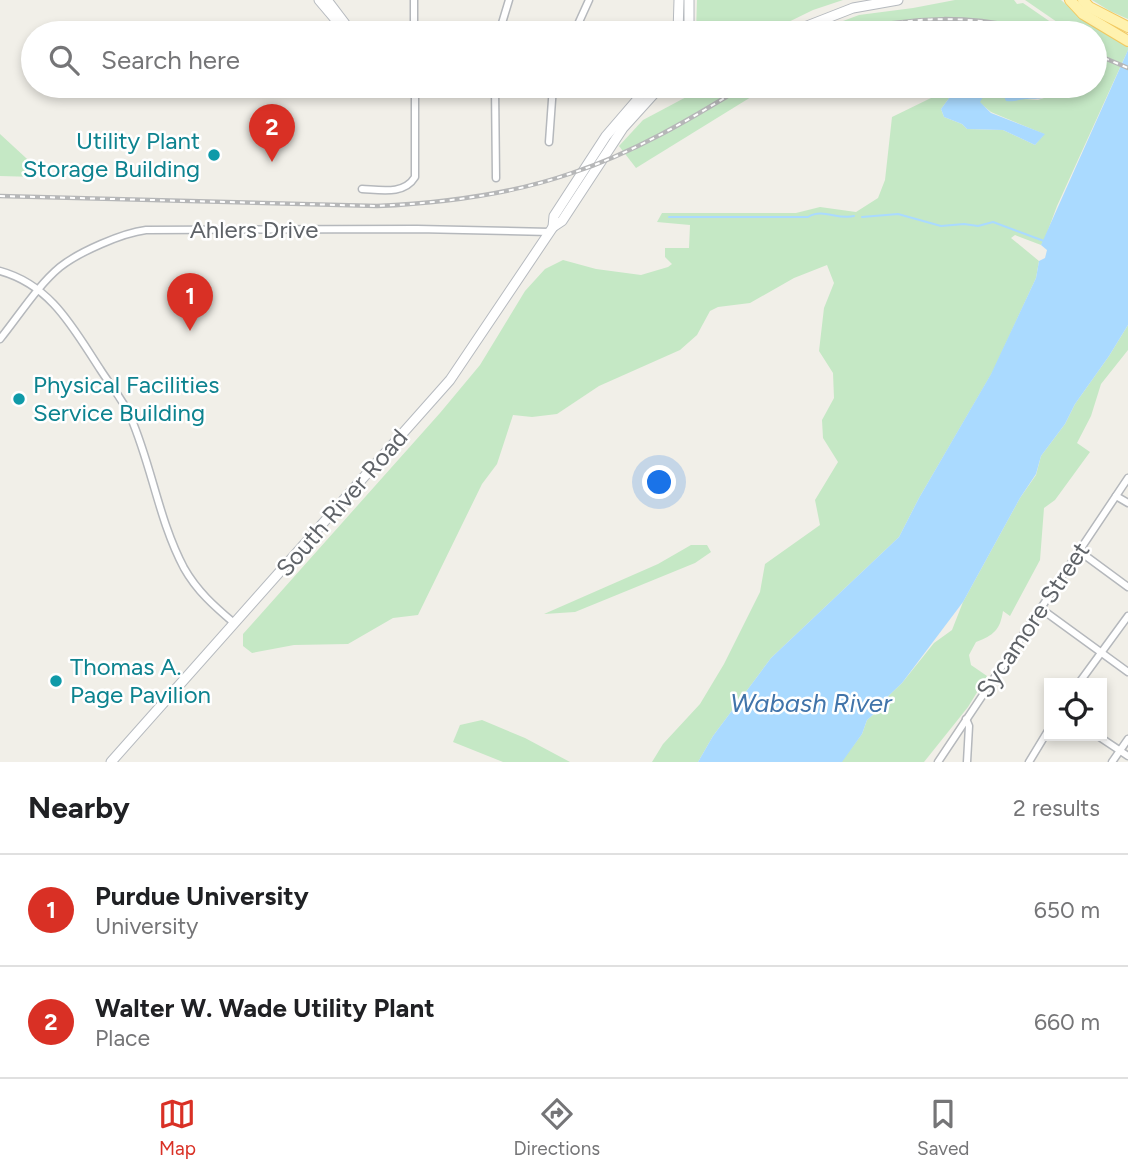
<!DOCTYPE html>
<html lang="en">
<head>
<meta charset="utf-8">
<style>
	body { margin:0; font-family:Figtree,sans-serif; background:#f6f6f6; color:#202124 }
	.controls { position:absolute; right:21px; bottom:21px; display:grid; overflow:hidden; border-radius:0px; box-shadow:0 4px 10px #0003 }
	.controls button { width:63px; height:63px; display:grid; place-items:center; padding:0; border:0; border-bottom:2px solid #e0e0e0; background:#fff; color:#202124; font:35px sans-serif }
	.you { position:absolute; left:660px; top:483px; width:24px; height:24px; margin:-18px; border:5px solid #fff; border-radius:50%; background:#1a73e8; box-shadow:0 0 0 10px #1a73e833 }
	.badge { display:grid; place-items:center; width:46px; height:46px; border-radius:50%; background:#d93025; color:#fff; font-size:23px; font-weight:700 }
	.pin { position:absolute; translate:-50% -58px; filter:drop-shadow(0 2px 4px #0008) }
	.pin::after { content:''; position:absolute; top:37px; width:24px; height:21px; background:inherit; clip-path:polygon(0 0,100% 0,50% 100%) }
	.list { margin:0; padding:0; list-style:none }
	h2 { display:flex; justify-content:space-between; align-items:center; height:91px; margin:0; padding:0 28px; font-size:30px }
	h2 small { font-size:23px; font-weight:400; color:#757577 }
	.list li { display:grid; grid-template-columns:46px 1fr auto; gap:21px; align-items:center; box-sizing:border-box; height:112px; padding:0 28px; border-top:2px solid #e0e0e0 }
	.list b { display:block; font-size:26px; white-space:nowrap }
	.list p { margin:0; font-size:23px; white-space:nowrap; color:#757577 }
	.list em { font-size:23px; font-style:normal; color:#757577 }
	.icon { flex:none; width:38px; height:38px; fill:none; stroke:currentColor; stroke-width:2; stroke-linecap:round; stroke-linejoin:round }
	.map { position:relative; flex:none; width:1128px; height:762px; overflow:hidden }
	.search { position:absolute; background:#fff; box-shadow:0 4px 10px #0003; left:21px; right:21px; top:21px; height:77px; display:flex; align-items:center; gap:18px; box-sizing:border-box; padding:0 24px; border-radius:38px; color:#757577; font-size:26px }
	.sheet { height:315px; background:#fff }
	nav { display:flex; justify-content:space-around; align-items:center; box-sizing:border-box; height:98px; border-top:2px solid #e0e0e0; background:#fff; font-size:19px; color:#757577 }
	nav a { display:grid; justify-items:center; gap:4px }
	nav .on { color:#d93025 }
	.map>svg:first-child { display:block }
	.green { fill:#c5e8c5 }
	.water { fill:#aadaff }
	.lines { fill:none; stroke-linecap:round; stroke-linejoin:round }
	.stream { stroke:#aadaff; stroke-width:2 }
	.street-casing { stroke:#b5b8bc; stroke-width:9 }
	.secondary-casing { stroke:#b6babf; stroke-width:11 }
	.primary-casing { stroke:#f2c960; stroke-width:12 }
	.street { stroke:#fff; stroke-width:6 }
	.secondary { stroke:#fff; stroke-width:9 }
	.primary { stroke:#fff2af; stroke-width:10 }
	.rail-casing { stroke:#b6b7b8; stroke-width:4.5 }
	.rail { stroke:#fff; stroke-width:2; stroke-dasharray:5; stroke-linecap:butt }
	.culture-dot { fill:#0f9aa8; stroke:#fff; stroke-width:2.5 }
	.labels { text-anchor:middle; stroke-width:5; stroke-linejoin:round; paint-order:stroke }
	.culture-label { font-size:24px; fill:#0d838f; stroke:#fff; text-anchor:start }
	.street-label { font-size:24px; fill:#5f6368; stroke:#fff }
	.water-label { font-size:26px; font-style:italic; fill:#4174aa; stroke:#fff }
</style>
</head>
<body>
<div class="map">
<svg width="1128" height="762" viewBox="0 0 1128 762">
	<rect width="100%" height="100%" fill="#f1efe8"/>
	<g class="green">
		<path d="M697 0H843L813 10 766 33H696Z"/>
		<path d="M955 0H1014L1017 4 1023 3 1055 25 1083 32V29L1057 22 1025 0H1061L1087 23 1128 47V50L1057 206 1044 241 1041 245 1015 235 1011 238 1039 261 1036 278 993 371 919 498 899 537 771 658 713 736 698 762H652L663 744 700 704 724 664 760 592 765 564 820 525 815 500 838 462 823 438 822 420 834 398 833 373 819 351 824 308 834 283 827 265 794 278 750 303 718 307 710 311 697 335 680 350 599 386 557 414 532 417 513 415 497 464 482 484 418 615 393 618 348 644 294 645 252 653 243 646V634L440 413 480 365 525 291 545 269 563 260 596 269 641 275 668 267 672 264 665 257V248H689L690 225 657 222 662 213H796L820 207 856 212 878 198 885 180 892 117 931 98 943 86H958L941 109 944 117 962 124 967 129 1003 130 1035 145 1044 134 991 112 979 102 987 90 1023 99 1038 100 1050 96 1054 86H1095V33H811L859 15 913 8Z"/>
		<path d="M1092 0H1128V19L1110 11Z"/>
		<path d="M707 86H769L636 168 619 146 643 120Z"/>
		<path d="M0 134 39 170 36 177 0 176Z"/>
		<path d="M1128 325V350L1101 384 1091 416 1077 443 1090 452 1055 500 1044 508 1040 560 1010 616 1003 611C1000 630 994 635 976 642L969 655 971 665 987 676 968 707 924 762H841L862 734 867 720 875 713 881 703 902 683 934 643 952 630 963 602 1020 498 1036 475 1041 456 1065 424 1075 404 1109 356Z"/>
		<path d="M691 545H707L711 552 695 563 575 612 544 614 658 564Z"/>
		<path d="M482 720 525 738 570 762H503L453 742 460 725Z"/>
	</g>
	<g class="water">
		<path d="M1128 50V325L1109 356 1075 404 1065 424 1041 456 1036 474 1020 498 963 602 902 683 881 703 875 713 867 720 862 734 842 762H698L713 736 771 658 899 537 919 498 991 374 1036 278 1039 261 1045 258 1047 250 1041 245Z"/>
		<path d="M958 86H1054L1050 96C1039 100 1035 98 1025 99 1017 100 1014 102 1006 101L1002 92 987 90 980 102 991 113 1045 134 1035 145 1003 130 967 129 962 124 944 117 941 109Z"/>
	</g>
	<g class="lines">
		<g class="stream">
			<path d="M669 217H808C823 208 837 220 854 216"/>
			<path d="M862 217 898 214 941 226 964 224 978 226 993 222 1044 241"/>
		</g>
		<g class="street-casing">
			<g id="street">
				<path d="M414 0V33"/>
				<path d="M499 33 509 0"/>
				<path d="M574 33 589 0"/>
				<path d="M495 86 496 178"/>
				<path d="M549 142 553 86"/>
				<path d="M362 189C381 190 404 195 415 177V86"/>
				<path d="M0 271C51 285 73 328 100 369 110 385 124 401 131 418 152 467 159 521 184 568 197 591 214 606 234 623"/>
				<path d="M0 339C18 317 38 285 60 267 79 252 122 233 146 230L417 229 550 232"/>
				<path d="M1116 496 1128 503"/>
				<path d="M1079 551 1128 587"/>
				<path d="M1040 608 1128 672"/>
				<path d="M1079 683 1128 616"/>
				<path d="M966 719 969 726 967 762"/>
				<path d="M1098 736 1128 756"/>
				<path d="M938 762 1128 478"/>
				<path d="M1029 762 1049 729"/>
				<path d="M1112 762 1128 739"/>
			</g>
		</g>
		<g class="secondary-casing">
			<g id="secondary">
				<path d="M319 0 347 33"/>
				<path d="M327 0 346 25 357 33"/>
				<path d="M678 33 679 0"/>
				<path d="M689 33V0"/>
				<path d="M789 33 853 8 898 0"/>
				<path d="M553 227 554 216 606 136 649 86"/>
				<path d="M111 762 450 380 553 227 562 221 623 128 661 86"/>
			</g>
		</g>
		<g class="primary-casing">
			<g id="primary">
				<path d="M1070 0 1083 14 1128 41"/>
				<path d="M1083 0 1089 7 1128 27"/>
			</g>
		</g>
		<use href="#street" class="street"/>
		<use href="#secondary" class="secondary"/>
		<use href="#primary" class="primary"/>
		<g class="rail-casing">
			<g id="rail">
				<path d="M849 33C910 15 977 14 1038 33"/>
				<path d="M1095 54 1128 68"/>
				<path d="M0 196 377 206C443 203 509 195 572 173 633 153 689 120 744 86"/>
			</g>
		</g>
		<use href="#rail" class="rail"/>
	</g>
	<g class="culture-dot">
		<circle cx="214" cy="155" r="7"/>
		<circle cx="19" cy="399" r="7"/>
		<circle cx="56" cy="681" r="7"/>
	</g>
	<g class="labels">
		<g class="culture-label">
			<text x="200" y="149" text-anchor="end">Utility Plant<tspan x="200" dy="28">Storage Building</tspan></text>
			<text x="33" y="393">Physical Facilities<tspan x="33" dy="28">Service Building</tspan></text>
			<text x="70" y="675">Thomas A.<tspan x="70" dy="28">Page Pavilion</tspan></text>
		</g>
		<g class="street-label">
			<text x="254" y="238">Ahlers Drive</text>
			<text transform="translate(342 503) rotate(-49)" y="8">South River Road</text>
			<text transform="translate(1033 620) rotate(-56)" y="8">Sycamore Street</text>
		</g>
		<g class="water-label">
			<text x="811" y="712">Wabash River</text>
		</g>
	</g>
</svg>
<div class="controls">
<button><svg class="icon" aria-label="locate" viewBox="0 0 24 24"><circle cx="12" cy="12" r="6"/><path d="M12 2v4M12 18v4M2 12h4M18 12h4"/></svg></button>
</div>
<div class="you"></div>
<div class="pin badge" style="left:190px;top:331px">1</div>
<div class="pin badge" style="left:272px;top:162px">2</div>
<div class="search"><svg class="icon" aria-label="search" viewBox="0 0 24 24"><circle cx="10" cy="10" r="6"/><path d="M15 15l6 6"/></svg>Search here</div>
</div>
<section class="sheet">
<h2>Nearby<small>2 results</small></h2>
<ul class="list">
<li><span class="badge">1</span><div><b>Purdue University</b><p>University</p></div><em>650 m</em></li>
<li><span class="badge">2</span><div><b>Walter W. Wade Utility Plant</b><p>Place</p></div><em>660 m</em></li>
</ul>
</section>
<nav>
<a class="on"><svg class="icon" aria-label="map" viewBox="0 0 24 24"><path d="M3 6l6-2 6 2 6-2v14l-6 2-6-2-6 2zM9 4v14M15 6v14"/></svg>Map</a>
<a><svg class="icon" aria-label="directions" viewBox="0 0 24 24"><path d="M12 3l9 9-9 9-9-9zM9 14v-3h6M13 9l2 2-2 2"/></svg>Directions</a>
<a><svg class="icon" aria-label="saved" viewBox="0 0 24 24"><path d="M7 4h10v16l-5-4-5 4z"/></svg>Saved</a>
</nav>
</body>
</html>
